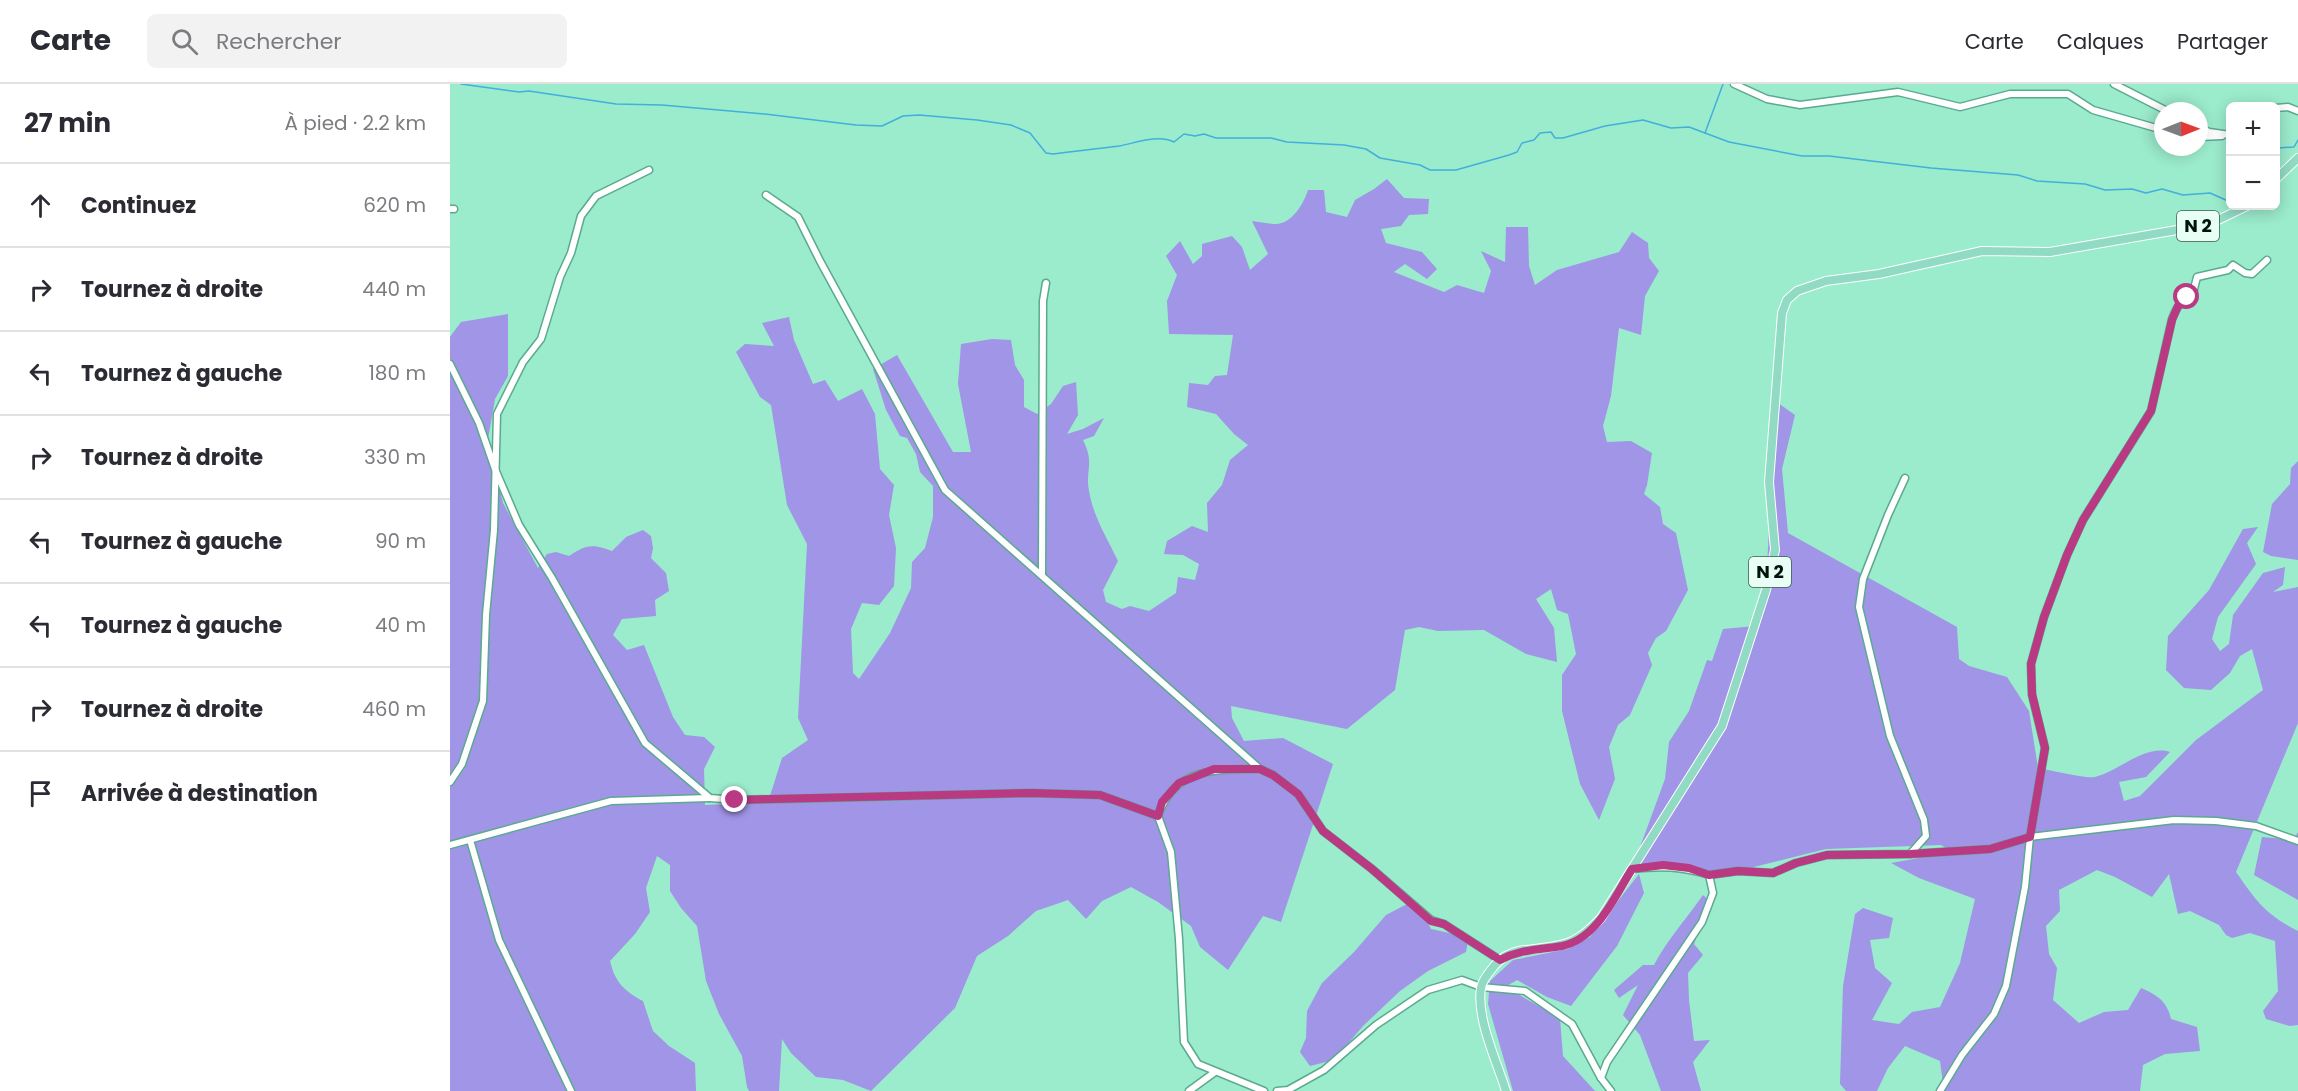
<!DOCTYPE html>
<html lang="fr">
<head>
<meta charset="utf-8">
<style>
	body { margin:0; font-family:Poppins,sans-serif; background:#f2f2f3; color:#2b2b33 }
	.controls { position:absolute; right:18px; top:18px; display:grid; overflow:hidden; border-radius:9px; box-shadow:0 3px 15px #0003 }
	.controls button { width:54px; height:54px; display:grid; place-items:center; padding:0; border:0; border-bottom:2px solid #e1e1e2; background:#fff; color:#2b2b33; font:30px sans-serif }
	.compass { position:absolute; left:1704px; top:18px; width:54px; height:54px; border-radius:50%; background:#fff; box-shadow:0 3px 15px #0003; rotate:89deg }
	.stop { position:absolute; width:18px; height:18px; margin:-14px; border:4px solid #b93983; border-radius:50%; background:#fff }
	.stop.end { background:#b93983; border-color:#fff; box-shadow:0 2px 6px #0008 }
	.list { margin:0; padding:0; list-style:none }
	h2 { display:flex; justify-content:space-between; align-items:center; height:78px; margin:0; padding:0 24px; font-size:26px }
	h2 small { font-size:20px; font-weight:400; color:#7c7c81 }
	.list li { display:grid; grid-template-columns:39px 1fr auto; gap:18px; align-items:center; box-sizing:border-box; height:84px; padding:0 24px; border-top:2px solid #e1e1e2 }
	.list b { display:block; font-size:22px; white-space:nowrap }
	.list em { font-size:20px; font-style:normal; color:#7c7c81 }
	.icon { flex:none; width:33px; height:33px; fill:none; stroke:currentColor; stroke-width:2; stroke-linecap:round; stroke-linejoin:round }
	.map { position:relative; flex:none; width:1848px; height:1007px; overflow:hidden }
	header { display:flex; align-items:center; gap:36px; box-sizing:border-box; height:84px; padding:0 30px; background:#fff; border-bottom:2px solid #e1e1e2 }
	header strong { font-size:28px }
	nav { display:flex; gap:33px; margin-inline-start:auto; font-size:21px }
	.search { width:420px; height:54px; background:#f2f2f3; display:flex; align-items:center; gap:15px; box-sizing:border-box; padding:0 21px; border-radius:9px; color:#7c7c81; font-size:22px }
	main { display:flex }
	aside { flex:1; background:#fff }
	.map>svg:first-child { display:block }
	.forest { fill:#a095e6 }
	.lines { fill:none; stroke-linecap:round; stroke-linejoin:round }
	.stream { stroke:#42afdc; stroke-width:1.5 }
	.minor-casing { stroke:#5baa8f; stroke-width:9 }
	.major-casing { stroke:#fff; stroke-width:10 }
	.minor { stroke:#fff; stroke-width:6 }
	.major { stroke:#91dbc4; stroke-width:8 }
	.route { stroke:#b93983; stroke-width:8 }
	.labels { text-anchor:middle; stroke-width:4.5; stroke-linejoin:round; paint-order:stroke }
	.shield { fill:#e8fff5; stroke:#465a52; stroke-width:1.5 }
	.shield-label { font-size:18px; font-weight:bold; fill:#00130c }
</style>
</head>
<body>
<header>
<strong>Carte</strong>
<div class="search"><svg class="icon" aria-label="search" viewBox="0 0 24 24"><circle cx="10" cy="10" r="6"/><path d="M15 15l6 6"/></svg>Rechercher</div>
<nav><a>Carte</a><a>Calques</a><a>Partager</a></nav>
</header>
<main>
<aside>
<h2>27 min<small>À pied · 2.2 km</small></h2>
<ul class="list">
<li><svg class="icon" aria-label="ahead" viewBox="0 0 24 24"><path d="M12 20V5M6 11l6-6 6 6"/></svg><div><b>Continuez</b></div><em>620 m</em></li>
<li><svg class="icon" aria-label="right" viewBox="0 0 24 24"><path d="M7 20v-9h11M14 6l5 5-5 5"/></svg><div><b>Tournez à droite</b></div><em>440 m</em></li>
<li><svg class="icon" aria-label="left" viewBox="0 0 24 24"><path d="M17 20v-9H6M10 6l-5 5 5 5"/></svg><div><b>Tournez à gauche</b></div><em>180 m</em></li>
<li><svg class="icon" aria-label="right" viewBox="0 0 24 24"><path d="M7 20v-9h11M14 6l5 5-5 5"/></svg><div><b>Tournez à droite</b></div><em>330 m</em></li>
<li><svg class="icon" aria-label="left" viewBox="0 0 24 24"><path d="M17 20v-9H6M10 6l-5 5 5 5"/></svg><div><b>Tournez à gauche</b></div><em>90 m</em></li>
<li><svg class="icon" aria-label="left" viewBox="0 0 24 24"><path d="M17 20v-9H6M10 6l-5 5 5 5"/></svg><div><b>Tournez à gauche</b></div><em>40 m</em></li>
<li><svg class="icon" aria-label="right" viewBox="0 0 24 24"><path d="M7 20v-9h11M14 6l5 5-5 5"/></svg><div><b>Tournez à droite</b></div><em>460 m</em></li>
<li><svg class="icon" aria-label="arrive" viewBox="0 0 24 24"><path d="M6 21V4h12l-3 4 3 4H6"/></svg><div><b>Arrivée à destination</b></div></li>
</ul>
</aside>
<div class="map">
<svg width="1848" height="1007" viewBox="0 0 1848 1007">
	<rect width="100%" height="100%" fill="#9bebcd"/>
	<g class="forest">
		<path d="M937 95 954 114 979 115 978 130 959 131 951 142 931 145 936 159 972 168 987 185 977 195 955 180 944 188 994 208 1007 201 1034 209 1041 187 1031 167 1055 178 1056 143H1078L1079 182 1085 201 1107 186 1169 168 1182 148 1198 159 1199 174 1209 187 1195 212 1191 251 1169 244 1161 312 1153 342 1157 358 1181 357 1202 369 1197 401 1194 410 1210 423 1213 440 1226 449 1238 506 1216 547 1206 554 1198 569 1202 581 1180 631 1168 641 1159 663 1165 695 1149 736 1130 700 1112 627V591L1126 570 1118 530 1107 526 1101 505 1086 515 1104 544 1107 578 1076 570 1034 546 988 547 969 543 955 546 945 606 897 645 781 622 782 634 794 657 833 654 883 680 831 838 813 832 778 886 750 863 741 842 708 818 681 803 652 817 636 835 618 816 586 827 558 852 527 872 505 924 421 1007 393 996 366 993 341 969 332 955 329 1007H299L297 1003 292 972 269 930 256 897 247 842 231 824 220 807V781L207 772 196 804 200 828 185 850 160 877C165 898 174 907 193 917L203 947 219 962 245 979 246 1007H0V253L11 238 58 230V292L45 315 38 355 53 419 88 484 97 470 106 468 119 472C137 460 143 460 162 467L176 453 193 446 201 452 203 464 201 474 216 489 219 507 205 516 206 532 172 535 163 551 177 566 194 561 223 633 235 651 254 653 265 663 254 685 255 721 318 718 332 674 358 656 348 634 357 460 337 421 321 321 310 313 286 268 295 260 324 262 312 239 339 233 344 256 363 300 375 296 388 317 412 305 425 330 430 385 444 401 439 431 446 464 444 502 429 521 412 519 401 545 403 589 409 595 440 549 461 504 462 478 475 464 483 433V402L470 388 466 370 457 354 450 352 436 326 423 285 447 271 503 368H521L508 300 511 260 542 255 561 256 565 281 574 296V323L587 330 601 320 613 302 626 298 628 331 617 350 633 345 654 334 644 352 633 356C645 380 635 385 639 407 643 432 657 454 668 477L653 506 656 518 672 525 680 522 699 527 726 509 728 493 745 496 749 480 733 471 714 470 717 457 742 442 758 448 757 419 772 401 780 376 798 361 784 350 766 330 737 323 739 299 758 301 765 292 777 291 783 251 719 250 717 217 727 191 716 172 730 157 743 180 752 172V160L782 152 792 163 800 186 818 170 802 137C810 138 819 140 826 140 842 140 854 119 858 106H874L876 128 897 133 905 116 924 105Z"/>
		<path d="M1325 317 1345 331 1332 385 1338 449 1507 543 1509 575 1519 582 1557 593 1579 627 1588 684C1600 686 1636 695 1645 693 1669 687 1695 660 1720 668L1696 693 1669 698 1674 717 1690 712 1746 656 1813 606 1802 565 1790 572 1780 589 1761 606 1734 604 1716 586 1718 552 1759 506 1793 445 1808 443 1797 459 1806 480 1768 533 1762 555 1770 567 1779 560 1783 531 1813 489 1835 483 1833 501 1823 508 1848 503V639L1786 788C1807 818 1815 830 1848 847V941L1840 942 1816 935 1813 927 1828 907 1825 857 1800 849 1782 854 1776 851 1769 841 1740 827 1728 830 1719 790 1702 813 1665 793 1647 786 1609 806 1610 827 1596 842 1599 870 1607 884 1603 916 1629 939 1654 928 1678 926 1691 904C1707 911 1717 917 1721 935L1747 943 1750 967 1715 970 1693 981 1690 1007H1494L1490 977 1455 962 1438 984 1427 1007H1396L1390 1000 1393 902 1405 830 1413 824 1443 834 1439 854 1420 856 1425 884 1442 899 1422 936 1449 940 1462 928 1490 923 1510 879 1525 815 1469 794 1441 779 1503 768 1491 761 1376 765 1288 787 1259 791 1213 781 1182 785 1215 695 1219 658 1239 627 1257 576 1262 577 1273 545 1305 542 1316 506Z"/>
		<path d="M1848 377V476L1821 472 1813 468 1822 420 1840 400 1841 384Z"/>
		<path d="M1847 749H1848V816L1804 791 1812 753 1845 756Z"/>
		<path d="M1189 790 1194 809 1167 862 1121 922 1097 913 1067 896 1055 903 1110 934 1113 972 1145 1007H1063L1038 920 1040 897 1063 876 1118 865 1140 853Z"/>
		<path d="M1253 811 1260 817 1244 860 1253 871 1238 889 1239 916 1244 957 1260 956 1243 978 1251 1007H1211L1190 951 1173 931 1188 901 1169 914 1164 906 1193 881H1204C1217 856 1237 834 1253 811Z"/>
		<path d="M959 819 976 835 981 845 1004 850 1018 857 1016 868 978 887 950 907 913 942 884 976 860 982 850 968 856 954 857 927 872 899 904 868 936 831Z"/>
	</g>
	<g class="lines">
		<g class="stream">
			<path d="M11 0 69 8 79 7 166 20 212 21 315 30 406 41 432 42 453 32 469 31 527 36 561 41 580 49 596 69 603 70C625 67 647 65 669 62 686 59 707 50 724 58L734 50 745 52 754 50 766 54H821L837 58 894 61 916 65 930 74 970 81 980 86H1006L1059 71 1067 68 1072 59 1084 56 1090 49 1101 48 1105 54H1113L1155 42 1193 36 1221 44 1239 43 1279 58 1352 72H1379L1481 84 1568 91 1587 97 1635 100 1655 106 1682 105 1696 109 1712 105 1733 111 1760 109 1778 117 1780 115"/>
			<path d="M1255 49 1273 0"/>
			<path d="M1826 66 1827 64 1844 63 1848 56"/>
		</g>
		<g class="minor-casing">
			<g id="minor">
				<path d="M1284 0 1317 15 1350 21 1448 8 1510 23 1560 10H1618L1643 26 1713 46"/>
				<path d="M1664 0 1717 27"/>
				<path d="M1826 24 1838 23 1848 27"/>
				<path d="M1749 43 1759 48 1780 51"/>
				<path d="M1749 53 1772 52"/>
				<path d="M316 111 348 133 370 177 495 406 810 685 823 691 848 710 873 747 922 785 981 836 994 840 1050 876"/>
				<path d="M0 125H4"/>
				<path d="M0 280 29 339 45 385 69 441 102 494 195 659 260 714 286 716 581 709 650 711 708 732 721 768 729 855 734 958 748 980 814 1007"/>
				<path d="M592 491 593 217 596 199"/>
				<path d="M0 698 12 680 33 617 36 531 44 446 47 330 73 278 91 255 110 193 121 169 131 132 146 112 199 86"/>
				<path d="M708 732C724 683 767 685 810 685"/>
				<path d="M20 756 49 856 121 1007"/>
				<path d="M0 761 161 717 259 714"/>
				<path d="M1460 770 1540 765 1580 753 1724 736 1766 737 1806 742 1848 757"/>
				<path d="M1259 791 1288 787 1323 789 1346 779 1377 771 1460 770 1476 752 1474 736 1440 652 1409 523 1413 495 1438 431 1455 394"/>
				<path d="M1151 994 1157 978 1252 838 1263 809 1259 791C1232 782 1210 782 1182 785"/>
				<path d="M739 1007 765 988"/>
				<path d="M827 1007 838 1006 874 986 926 941 978 906 1012 896 1031 903 1075 907 1122 940 1151 994 1161 1007"/>
				<path d="M1490 1007 1512 971 1544 930 1556 902 1575 803 1580 753 1595 664 1582 611 1581 580 1594 533 1617 471 1633 436 1701 327 1722 235C1727 223 1731 215 1743 209L1747 193 1778 186 1783 181 1795 189 1802 190 1817 176"/>
			</g>
		</g>
		<g class="major-casing">
			<g id="major">
				<path d="M1826 95 1848 74"/>
				<path d="M1056 1007C1047 978 1026 934 1031 904 1032 896 1040 887 1045 881 1051 874 1060 869 1069 867 1110 860 1120 867 1151 834L1272 642 1316 506 1325 466 1319 398 1332 229 1337 216 1347 207 1376 197 1429 190 1532 167 1600 168 1750 142 1766 137 1797 122"/>
			</g>
		</g>
		<use href="#minor" class="minor"/>
		<use href="#major" class="major"/>
	</g>
	<g class="lines">
		<path class="route" d="M285 716 581 709 650 711 708 732 712 718 729 699 764 685H810L823 691 848 710 873 747 922 785 981 837 994 840 1050 876C1071 865 1089 866 1112 862 1147 855 1165 812 1182 785L1213 781 1239 784 1259 791 1288 787 1323 789 1346 779 1377 771 1460 770 1540 765 1580 753 1595 664 1582 610 1581 580 1594 533 1617 471 1633 436 1701 327 1722 236 1728 222 1737 213"/>
	</g>
	<g class="labels">
		<g class="shield">
			<rect x="1727" y="127" width="42" height="30" rx="4.5"/>
			<rect x="1299" y="473" width="42" height="30" rx="4.5"/>
		</g>
		<g class="shield-label">
			<text x="1748" y="148">N 2</text>
			<text x="1320" y="494">N 2</text>
		</g>
	</g>
</svg>
<div class="controls">
<button>+</button>
<button>−</button>
</div>
<svg class="compass" viewBox="-18 -18 36 36"><path d="M0-13l5 13h-10z" fill="#e53935"/><path d="M0 13l5-13h-10z" fill="#7c7c81"/></svg>
<div class="stop" style="left:1737px;top:213px"></div>
<div class="stop end" style="left:285px;top:716px"></div>
</div>
</main>
</body>
</html>
